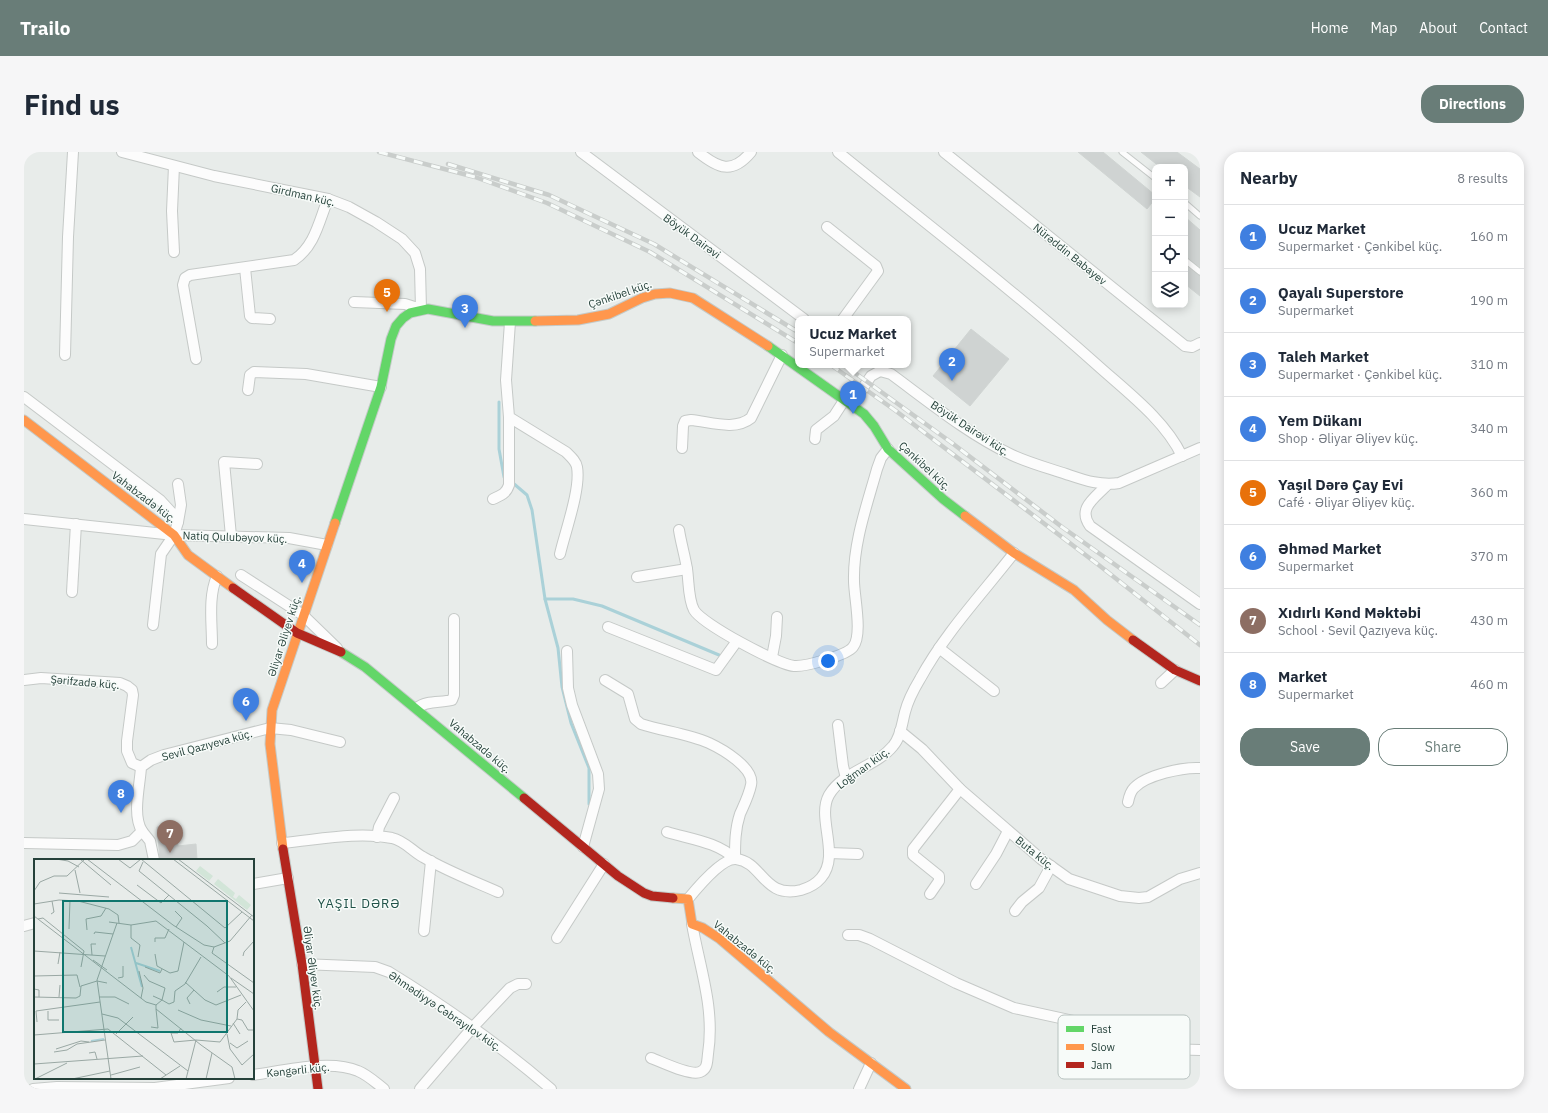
<!DOCTYPE html>
<html lang="en">
<head>
<meta charset="utf-8">
<style>
	body { margin:0; font-family:"IBM Plex Sans",sans-serif; background:#f6f6f7; color:#1f2937 }
	.controls { position:absolute; right:12px; top:12px; display:grid; overflow:hidden; border-radius:8px; box-shadow:0 2px 10px #0003 }
	.controls button { width:36px; height:36px; display:grid; place-items:center; padding:0; border:0; border-bottom:1px solid #e0e1e3; background:#fff; color:#1f2937; font:20px sans-serif }
	.you { position:absolute; left:804px; top:509px; width:14px; height:14px; margin:-10px; border:3px solid #fff; border-radius:50%; background:#1a73e8; box-shadow:0 0 0 6px #1a73e833 }
	.badge { display:grid; place-items:center; width:26px; height:26px; border-radius:50%; background:#697d78; color:#fff; font-size:13px; font-weight:700 }
	.pin { position:absolute; translate:-50% -33px; filter:drop-shadow(0 1px 2px #0008) }
	.pin::after { content:''; position:absolute; top:21px; width:14px; height:12px; background:inherit; clip-path:polygon(0 0,100% 0,50% 100%) }
	.popup { position:absolute; left:771px; top:164px; width:116px; height:52px; box-sizing:border-box; display:grid; place-content:center; border-radius:8px; background:#fff; filter:drop-shadow(0 1px 3px #0005); font-size:13px; white-space:nowrap; color:#747a83 }
	.popup b { font-size:15px; color:#1f2937 }
	.popup::after { content:''; position:absolute; left:50%; top:100%; margin-left:-8px; border:8px solid transparent; border-top-color:#fff }
	.list { margin:0; padding:0; list-style:none }
	h2 { display:flex; justify-content:space-between; align-items:center; height:52px; margin:0; padding:0 16px; font-size:17px }
	h2 small { font-size:13px; font-weight:400; color:#747a83 }
	.list li { display:grid; grid-template-columns:26px 1fr auto; gap:12px; align-items:center; box-sizing:border-box; height:64px; padding:0 16px; border-top:1px solid #e0e1e3 }
	.list b { display:block; font-size:15px; white-space:nowrap }
	.list p { margin:0; font-size:13px; white-space:nowrap; color:#747a83 }
	.list em { font-size:13px; font-style:normal; color:#747a83 }
	.actions { display:flex; gap:8px; padding:12px 16px }
	.actions a { flex:1; padding:9px 0; border:1px solid #697d78; border-radius:16px; text-align:center; font-size:14px; color:#697d78 }
	.actions .main { background:#697d78; color:#fff }
	.icon { flex:none; width:22px; height:22px; fill:none; stroke:currentColor; stroke-width:2; stroke-linecap:round; stroke-linejoin:round }
	.map { position:relative; flex:none; width:1176px; height:937px; overflow:hidden; border-radius:16px }
	header { display:flex; align-items:center; gap:24px; box-sizing:border-box; height:56px; padding:0 20px; background:#697d78; color:#fff }
	header strong { font-size:19px }
	nav { display:flex; gap:22px; margin-inline-start:auto; font-size:14px }
	.intro { display:flex; align-items:center; justify-content:space-between; box-sizing:border-box; height:96px; padding:0 24px }
	h1 { margin:0; font-size:28px }
	.button { padding:10px 18px; border-radius:16px; background:#697d78; color:#fff; font-size:14px; font-weight:700 }
	main { display:flex; gap:24px; padding:0 24px }
	aside { flex:1; background:#fff; border-radius:16px; box-shadow:0 2px 10px #0003 }
	.map>svg:first-child { display:block }
	.lines { fill:none; stroke-linecap:round; stroke-linejoin:round }
	.stream { stroke:#aad1d8; stroke-width:3 }
	.building { fill:#cfd3d2; stroke:#d0d5d3 }
	.lane-casing { stroke:#c5c9c7; stroke-width:7 }
	.street-casing { stroke:#c5c9c7; stroke-width:12 }
	.fast-casing { stroke:#c4cac8; stroke-width:11 }
	.slow-casing { stroke:#c4cac8; stroke-width:11 }
	.jam-casing { stroke:#c4cac8; stroke-width:11 }
	.lane { stroke:#fcfcfc; stroke-width:5 }
	.street { stroke:#fcfcfc; stroke-width:10 }
	.fast { stroke:#63d668; stroke-width:9 }
	.slow { stroke:#ff974d; stroke-width:9 }
	.jam { stroke:#b3261e; stroke-width:9 }
	.rail-casing { stroke:#c9cdcb; stroke-width:4.5 }
	.rail { stroke:#f7fbf9; stroke-width:3; stroke-dasharray:9; stroke-linecap:butt }
	.labels { text-anchor:middle; stroke-width:3; stroke-linejoin:round; paint-order:stroke }
	.street-label { font-size:11px; fill:#25413a; stroke:#f7fbf9 }
	.quarter-label { font-size:13px; letter-spacing:1px; fill:#215349; stroke:#f7fbf9 }
	.inset-river { fill:none; stroke:#aad1d8; stroke-width:2 }
	.inset-road { fill:none; stroke:#9aa8a4; stroke-width:1 }
	.view { fill:#0f766e; fill-opacity:0.15; stroke:#0f766e; stroke-width:2 }
	.inset-edge { fill:none; stroke:#25413a; stroke-width:2 }
	.key { fill:#f7fbf9; stroke:#b8c3c0; stroke-width:1 }
	.key-label { font-size:11px; fill:#25413a }
</style>
</head>
<body>
<header>
<strong>Trailo</strong>
<nav><a>Home</a><a>Map</a><a>About</a><a>Contact</a></nav>
</header>
<div class="intro"><h1>Find us</h1><a class="button">Directions</a></div>
<main>
<div class="map">
<svg width="1176" height="937" viewBox="0 0 1176 937">
	<rect width="100%" height="100%" fill="#e8ecea"/>
	<g class="lines">
		<g class="stream">
			<path d="M475 250V297L480 325"/>
			<path d="M489 331 503 343 508 358 521 447 534 496 538 535 547 571 565 616V652"/>
			<path d="M521 447H549L578 454 695 503"/>
		</g>
	</g>
	<g class="building">
		<path d="M1054 0H1079L1131 43V47L1123 57Z"/>
		<path d="M1117 0H1153L1176 17V45L1161 34V15H1136Z"/>
		<path d="M1161 65 1176 78V115L1161 104Z"/>
		<path d="M1161 113 1176 124V144L1161 132Z"/>
		<path d="M947 177 985 207 946 254 909 224Z"/>
		<path d="M151 674 154 694 172 692 173 708H136L133 675Z"/>
	</g>
	<g class="lines">
		<g class="lane-casing">
			<g id="lane">
				<path d="M1098 0 1131 26"/>
				<path d="M1161 51 1176 64"/>
				<path d="M1161 108 1176 120"/>
			</g>
		</g>
		<g class="street-casing">
			<g id="street">
				<path d="M98 0 190 24 304 47 325 55 352 70 378 87 391 101 396 117 397 157 381 152 330 150"/>
				<path d="M557 0 780 167"/>
				<path d="M674 0C694 16 708 23 727 0"/>
				<path d="M814 0C900 70 989 138 1072 212 1103 240 1140 267 1158 304"/>
				<path d="M920 0 1161 194 1168 195 1176 191"/>
				<path d="M803 75 852 114 854 119 819 167"/>
				<path d="M150 100 148 59 150 14"/>
				<path d="M221 116 226 164 228 166 246 167"/>
				<path d="M486 170 482 228 485 265 542 300C547 305 552 309 553 315 557 337 541 380 536 402"/>
				<path d="M41 203 44 85 49 0"/>
				<path d="M172 207 159 133 161 126 166 123 270 108C291 94 295 69 304 47"/>
				<path d="M856 219 867 222C905 250 944 282 988 303 1005 311 1024 316 1042 322 1060 328 1076 334 1095 331L1176 296"/>
				<path d="M224 238 226 223 230 220 282 222 357 235"/>
				<path d="M0 245 136 348 148 361 154 370 150 383 137 402 129 473"/>
				<path d="M828 252 847 224 856 219"/>
				<path d="M791 287 792 278 810 264 821 247"/>
				<path d="M658 296 659 274 661 269 667 268C687 270 711 279 727 266L758 203"/>
				<path d="M154 332 157 353 154 370"/>
				<path d="M1083 333C1071 346 1053 356 1066 374L1176 452"/>
				<path d="M469 347C477 343 482 342 485 333V265"/>
				<path d="M0 367 150 383 265 386 303 393"/>
				<path d="M655 378C657 391 661 404 663 417 665 430 664 447 670 458 678 472 753 512 770 514 781 515 823 503 829 495 839 483 830 444 830 429 829 391 843 353 853 317L857 306 864 297"/>
				<path d="M207 384 200 310 233 312"/>
				<path d="M217 423 279 463 313 496"/>
				<path d="M613 425 663 417"/>
				<path d="M48 440 52 372"/>
				<path d="M584 475 692 518 713 489"/>
				<path d="M188 492C188 470 184 445 193 424"/>
				<path d="M915 496 970 539"/>
				<path d="M543 499 544 536 548 553 574 622 575 637 559 695"/>
				<path d="M748 505 752 484 753 465"/>
				<path d="M0 528 17 526 96 531 103 534 108 538 109 543 103 589V599L108 611 117 615"/>
				<path d="M581 528 604 542 611 567 617 572C639 579 664 582 685 591 698 597 731 616 727 633 725 643 720 653 716 662 711 677 711 692 711 707"/>
				<path d="M1137 531 1151 518"/>
				<path d="M393 556C402 548 417 551 428 548L430 543V467"/>
				<path d="M814 573 819 614 822 626"/>
				<path d="M876 579 898 597 936 637 979 674 1017 707 1045 727 1096 744 1115 746 1124 745 1156 727 1176 721"/>
				<path d="M1104 650C1105 645 1107 639 1110 636 1122 623 1159 615 1176 616"/>
				<path d="M118 679 126 689 130 708"/>
				<path d="M643 680C666 687 694 690 711 707"/>
				<path d="M353 685 355 675 370 646"/>
				<path d="M0 691 94 693 108 689 118 679C108 663 116 634 117 615L127 608 140 603 246 576 267 578 316 590"/>
				<path d="M258 691C293 688 333 679 368 686 381 689 388 699 399 705 423 719 449 729 474 740"/>
				<path d="M805 701 834 702"/>
				<path d="M229 732 264 726"/>
				<path d="M952 732 972 702 984 679"/>
				<path d="M906 742 915 729V724L889 703V697L936 637"/>
				<path d="M664 747C673 736 698 706 712 707 739 710 739 747 777 738 784 736 792 732 797 726 817 703 792 666 805 643 819 619 852 615 869 594 877 585 878 571 881 560 884 548 890 537 896 527 921 481 958 442 990 401"/>
				<path d="M991 759 998 750 1015 736 1027 714"/>
				<path d="M0 774 11 771"/>
				<path d="M400 779 407 709"/>
				<path d="M824 783H835L846 787 932 831 990 856 1059 871 1140 897 1176 898"/>
				<path d="M533 786 580 712"/>
				<path d="M278 812 351 815 365 820C422 855 476 893 527 937"/>
				<path d="M627 906C638 910 666 924 676 920 684 917 683 909 684 902 691 856 676 817 668 772"/>
				<path d="M229 923C259 919 306 907 334 919 344 923 352 931 360 937"/>
				<path d="M9 937 33 935 131 936 205 926"/>
				<path d="M396 937 449 875 486 836 494 832H502"/>
				<path d="M835 937 847 911"/>
			</g>
		</g>
		<g class="fast-casing">
			<g id="fast">
				<path d="M744 194 840 262 850 274 864 297 919 347 941 364"/>
				<path d="M311 371 357 235 367 187 372 174 379 166 386 161 404 157 469 169H511"/>
				<path d="M317 500 341 515 500 646"/>
			</g>
		</g>
		<g class="slow-casing">
			<g id="slow">
				<path d="M511 169 554 168 585 162 618 146 631 142 646 141 669 146 744 194"/>
				<path d="M0 268 150 383 164 403 209 436"/>
				<path d="M941 364 990 401 1050 438 1083 468 1109 488"/>
				<path d="M259 697 246 592 248 558 311 371"/>
				<path d="M649 746 664 747 668 772 679 776 696 787 805 880 882 937"/>
			</g>
		</g>
		<g class="jam-casing">
			<g id="jam">
				<path d="M209 436 273 481 317 500"/>
				<path d="M1109 488 1151 518 1176 529"/>
				<path d="M500 646 594 724 620 741 628 744 649 746"/>
				<path d="M259 697 278 812 294 937"/>
			</g>
		</g>
		<use href="#lane" class="lane"/>
		<use href="#street" class="street"/>
		<use href="#fast" class="fast"/>
		<use href="#slow" class="slow"/>
		<use href="#jam" class="jam"/>
		<g class="rail-casing">
			<g id="rail">
				<path d="M355 0 451 25 523 51 626 100 774 191"/>
				<path d="M424 12 525 43 630 92 774 180"/>
				<path d="M807 213 872 259 1076 414 1176 493"/>
				<path d="M820 213 928 291 1038 375 1176 473"/>
			</g>
		</g>
		<use href="#rail" class="rail"/>
	</g>
	<g class="labels">
		<g class="street-label">
			<text transform="translate(279 43) rotate(13)" y="4">Girdman küç.</text>
			<text transform="translate(668 84) rotate(36)" y="4">Böyük Dairəvi</text>
			<text transform="translate(1046 102) rotate(39)" y="4">Nürəddin Babayev</text>
			<text transform="translate(596 142) rotate(-19)" y="4">Çənkibel küç.</text>
			<text transform="translate(946 276) rotate(33)" y="4">Böyük Dairəvi küç.</text>
			<text transform="translate(901 314) rotate(43)" y="4">Çənkibel küç.</text>
			<text transform="translate(120 345) rotate(37)" y="4">Vahabzadə küç.</text>
			<text transform="translate(211 385) rotate(2)" y="4">Natiq Qulubəyov küç.</text>
			<text transform="translate(260 484) rotate(-72)" y="4">Əliyar Əliyev küç.</text>
			<text transform="translate(61 530) rotate(5)" y="4">Şərifzadə küç.</text>
			<text transform="translate(183 593) rotate(-15)" y="4">Sevil Qazıyeva küç.</text>
			<text transform="translate(456 594) rotate(40)" y="4">Vahabzadə küç.</text>
			<text transform="translate(839 616) rotate(-36)" y="4">Loğman küç.</text>
			<text transform="translate(1011 701) rotate(39)" y="4">Buta küç.</text>
			<text transform="translate(721 795) rotate(39)" y="4">Vahabzadə küç.</text>
			<text transform="translate(289 816) rotate(82)" y="4">Əliyar Əliyev küç.</text>
			<text transform="translate(421 859) rotate(34)" y="4">Əhmədiyyə Cəbrayılov küç.</text>
			<text transform="translate(274 918) rotate(-6)" y="4">Kəngərli küç.</text>
		</g>
		<g class="quarter-label">
			<text x="335" y="756">YAŞIL DƏRƏ</text>
		</g>
	</g>
	<g transform="translate(10 707)">
		<rect width="220" height="220" fill="#e8ecea"/>
		<path d="M166 7 179 17 175 22 162 12ZM184 20 201 34 199 38 202 40 205 36 217 46 213 51 180 25Z" fill="#d2e5d8"/>
		<path class="inset-river" d="M97 88 108 128M102 104 126 112M57 182 70 180"/>
		<path class="inset-road" d="M22 0 34 2 45 8M46 0 77 26M53 0 139 66 170 86 180 88 196 82 218 56M84 0 96 9 107 0 191 69 208 53M139 0 220 62M144 0 220 58M109 3 105 12 173 67 191 84M41 11 46 34M103 26 127 44 135 36M0 32 6 23 20 17H33L51 0M25 34 75 38M0 45 25 41 44 42 75 50 84 56 85 64M141 52 148 59 142 68M17 55 20 53 18 42M0 57 112 143 122 146V150L167 186 198 208 201 220M4 60 9 59 50 92 47 108M75 63 97 66 122 62 195 117 220 152M97 66V79L106 86 104 98M35 70 36 41M53 71 52 60 67 57 72 49M60 75 61 73 79 75M121 83V79H131L135 70M180 88 178 94 220 124M0 92 71 97M121 95 123 107 136 114 144 112 150 83M58 96 57 85H62M209 97 210 93 220 82M59 101 73 111M24 105 26 93M111 108 126 114 128 110M105 112 109 129 107 139M110 116 115 122 131 129 128 141 119 137M0 117 43 116 46 128M84 119 89 118V107M197 119 220 135M151 123 171 141 182 146 207 136M0 130 5 131V138M183 133 190 128H202M0 138 42 139 46 137 47 127 63 122 73 124M25 138 26 126M65 138H81L95 145M156 145 153 139 160 131M122 146 128 141 135 145 140 143 141 132 151 125 167 98M144 151 167 161 197 167M14 152V161H25M68 155 84 159 154 212M203 160 208 161 214 171H220M3 163 2 152 66 143M199 164 206 175M117 168 124 169 122 150M147 169 144 174H137L140 183 162 181M82 175 99 158M193 175 196 190 208 206 220 195M0 176 74 170 132 216M196 184 203 189 214 182M22 190 47 182 55 183M20 193 33 191 43 185 71 181M55 194 61 193 63 200M0 205 109 197M77 216 106 208M1 220 33 204M38 220 76 212M77 220 63 121 83 64M126 220 146 207M152 220 162 181 186 183 203 160 204 151 212 143M172 220 178 194"/>
		<path class="view" d="M29 42H193V173H29Z"/>
		<rect width="220" height="220" class="inset-edge"/>
	</g>
	<rect x="1034" y="863" width="132" height="64" rx="6" class="key"/>
	<rect x="1042" y="874" width="18" height="6" fill="#63d668"/>
	<rect x="1042" y="892" width="18" height="6" fill="#ff974d"/>
	<rect x="1042" y="910" width="18" height="6" fill="#b3261e"/>
	<g class="key-label">
		<text x="1067" y="881">Fast</text>
		<text x="1067" y="899">Slow</text>
		<text x="1067" y="917">Jam</text>
	</g>
</svg>
<div class="controls">
<button>+</button>
<button>−</button>
<button><svg class="icon" aria-label="locate" viewBox="0 0 24 24"><circle cx="12" cy="12" r="6"/><path d="M12 2v4M12 18v4M2 12h4M18 12h4"/></svg></button>
<button><svg class="icon" aria-label="layers" viewBox="0 0 24 24"><path d="M12 4l9 5-9 5-9-5zM3 14l9 5 9-5"/></svg></button>
</div>
<div class="you"></div>
<div class="pin badge" style="left:829px;top:262px;background:#3f7fe0">1</div>
<div class="popup"><b>Ucuz Market</b>Supermarket</div>
<div class="pin badge" style="left:928px;top:229px;background:#3f7fe0">2</div>
<div class="pin badge" style="left:441px;top:176px;background:#3f7fe0">3</div>
<div class="pin badge" style="left:278px;top:431px;background:#3f7fe0">4</div>
<div class="pin badge" style="left:363px;top:160px;background:#e8710a">5</div>
<div class="pin badge" style="left:222px;top:569px;background:#3f7fe0">6</div>
<div class="pin badge" style="left:146px;top:701px;background:#8d6e63">7</div>
<div class="pin badge" style="left:97px;top:661px;background:#3f7fe0">8</div>
</div>
<aside>
<h2>Nearby<small>8 results</small></h2>
<ul class="list">
<li><span class="badge" style="background:#3f7fe0">1</span><div><b>Ucuz Market</b><p>Supermarket · Çənkibel küç.</p></div><em>160 m</em></li>
<li><span class="badge" style="background:#3f7fe0">2</span><div><b>Qayalı Superstore</b><p>Supermarket</p></div><em>190 m</em></li>
<li><span class="badge" style="background:#3f7fe0">3</span><div><b>Taleh Market</b><p>Supermarket · Çənkibel küç.</p></div><em>310 m</em></li>
<li><span class="badge" style="background:#3f7fe0">4</span><div><b>Yem Dükanı</b><p>Shop · Əliyar Əliyev küç.</p></div><em>340 m</em></li>
<li><span class="badge" style="background:#e8710a">5</span><div><b>Yaşıl Dərə Çay Evi</b><p>Café · Əliyar Əliyev küç.</p></div><em>360 m</em></li>
<li><span class="badge" style="background:#3f7fe0">6</span><div><b>Əhməd Market</b><p>Supermarket</p></div><em>370 m</em></li>
<li><span class="badge" style="background:#8d6e63">7</span><div><b>Xıdırlı Kənd Məktəbi</b><p>School · Sevil Qazıyeva küç.</p></div><em>430 m</em></li>
<li><span class="badge" style="background:#3f7fe0">8</span><div><b>Market</b><p>Supermarket</p></div><em>460 m</em></li>
</ul>
<div class="actions"><a class="main">Save</a><a>Share</a></div>
</aside>
</main>
</body>
</html>
